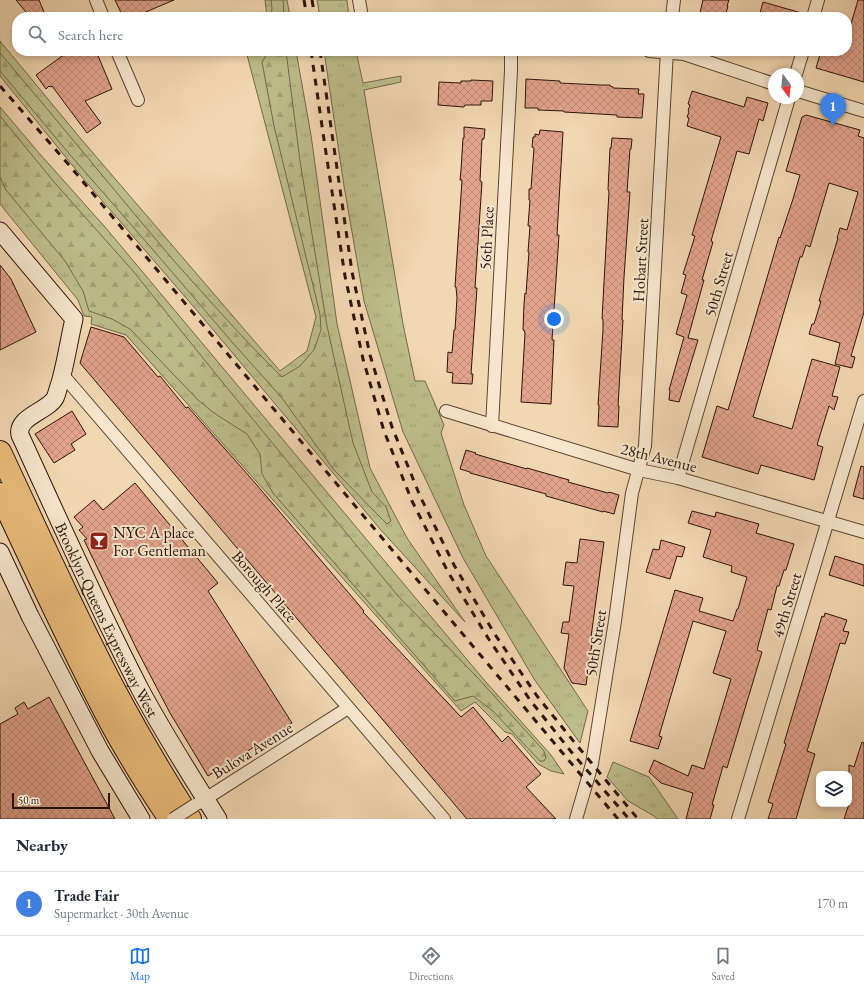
<!DOCTYPE html>
<html lang="en">
<head>
<meta charset="utf-8">
<style>
	body { margin:0; font-family:"EB Garamond",serif; background:#f2f2f3; color:#1f2937 }
	.controls { position:absolute; right:12px; bottom:12px; display:grid; overflow:hidden; border-radius:8px; box-shadow:0 2px 6px #0003 }
	.controls button { width:36px; height:36px; display:grid; place-items:center; padding:0; border:0; border-bottom:1px solid #e0e1e3; background:#fff; color:#1f2937; font:20px sans-serif }
	.compass { position:absolute; left:768px; top:68px; width:36px; height:36px; border-radius:50%; background:#fff; box-shadow:0 2px 6px #0003; rotate:165deg }
	.scale { position:absolute; left:12px; bottom:10px; width:98px; box-sizing:border-box; padding-left:4px; border:2px solid #2d1309; border-top:0; font-size:11px; line-height:14px; white-space:nowrap; color:#2d1309; -webkit-text-stroke:3px #f7e6cd; paint-order:stroke }
	.you { position:absolute; left:554px; top:319px; width:14px; height:14px; margin:-10px; border:3px solid #fff; border-radius:50%; background:#1a73e8; box-shadow:0 0 0 6px #1a73e833 }
	.badge { display:grid; place-items:center; width:26px; height:26px; border-radius:50%; background:#1a73e8; color:#fff; font-size:13px; font-weight:700 }
	.pin { position:absolute; translate:-50% -33px; filter:drop-shadow(0 1px 2px #0008) }
	.pin::after { content:''; position:absolute; top:21px; width:14px; height:12px; background:inherit; clip-path:polygon(0 0,100% 0,50% 100%) }
	.list { margin:0; padding:0; list-style:none }
	h2 { display:flex; justify-content:space-between; align-items:center; height:52px; margin:0; padding:0 16px; font-size:17px }
	h2 small { font-size:13px; font-weight:400; color:#747a83 }
	.list li { display:grid; grid-template-columns:26px 1fr auto; gap:12px; align-items:center; box-sizing:border-box; height:64px; padding:0 16px; border-top:1px solid #e0e1e3 }
	.list b { display:block; font-size:15px; white-space:nowrap }
	.list p { margin:0; font-size:13px; white-space:nowrap; color:#747a83 }
	.list em { font-size:13px; font-style:normal; color:#747a83 }
	.icon { flex:none; width:22px; height:22px; fill:none; stroke:currentColor; stroke-width:2; stroke-linecap:round; stroke-linejoin:round }
	.map { position:relative; flex:none; width:864px; height:819px; overflow:hidden }
	.search { position:absolute; background:#fff; box-shadow:0 2px 6px #0003; left:12px; right:12px; top:12px; height:44px; display:flex; align-items:center; gap:10px; box-sizing:border-box; padding:0 14px; border-radius:16px; color:#747a83; font-size:15px }
	.sheet { height:116px; background:#fff }
	nav { display:flex; justify-content:space-around; align-items:center; box-sizing:border-box; height:56px; border-top:1px solid #e0e1e3; background:#fff; font-size:11px; color:#747a83 }
	nav a { display:grid; justify-items:center; gap:2px }
	nav .on { color:#1a73e8 }
	.map>svg:first-child { display:block }
	.grass { fill:url(#grass-tufts); stroke:#75684a }
	.forest { fill:url(#forest-firs); stroke:#75684a }
	.building { fill:url(#building-cross-hatch); stroke:#2d1309 }
	.lines { fill:none; stroke-linecap:round; stroke-linejoin:round }
	.street-casing { stroke:#5e4433; stroke-width:14 }
	.secondary-casing { stroke:#2d1309; stroke-width:19 }
	.highway-casing { stroke:#2d1309; stroke-width:24 }
	.street { stroke:#f7e6cd; stroke-width:12 }
	.secondary { stroke:#f7e6cd; stroke-width:17 }
	.highway { stroke:#e9bc79; stroke-width:22 }
	.rail { stroke:#2d1309; stroke-width:3; stroke-dasharray:7 7; stroke-linecap:butt }
	.street-bridge-casing { stroke:#5e4433; stroke-width:14; stroke-linecap:butt }
	.street-bridge { stroke:#f7e6cd; stroke-width:12 }
	.labels { text-anchor:middle; stroke-width:4; stroke-linejoin:round; paint-order:stroke }
	.street-label { font-size:16px; fill:#2d1309; stroke:#f7e6cd }
	.poi-label { font-size:16px; fill:#2d1309; stroke:#f7e6cd; text-anchor:start }
</style>
</head>
<body>
<div class="map">
<svg width="864" height="819" viewBox="0 0 864 819">
	<defs>
		<pattern id="grass-tufts" width="24" height="20" patternUnits="userSpaceOnUse"><rect width="24" height="20" fill="#bdbe8a"/><path d="M3 7l-1-3M5 7V3M7 7l1-3M15 17l-1-3M17 17v-4M19 17l1-3" fill="none" stroke="#a3a276"/></pattern>
		<pattern id="forest-firs" width="22" height="20" patternUnits="userSpaceOnUse"><rect width="22" height="20" fill="#bdbe8a"/><path d="M5 1l3.5 6h-7zM16 11l3.5 6h-7z" fill="#a3a276"/></pattern>
		<pattern id="building-cross-hatch" width="8" height="8" patternUnits="userSpaceOnUse"><rect width="8" height="8" fill="#e3a48e"/><path d="M0 0l8 8M0 8l8-8" fill="none" stroke="#c38c79"/></pattern>
	</defs>
	<rect width="100%" height="100%" fill="#f2d8b2"/>
	<filter id="stains"><feTurbulence type="fractalNoise" baseFrequency=".005" numOctaves="4"/><feColorMatrix values="0 0 0 0 .2 0 0 0 0 .09 0 0 0 0 .02 0 0 0 .5 -.17"/></filter>
	<radialGradient id="worn" r=".72"><stop offset=".6" stop-color="#630" stop-opacity="0"/><stop offset="1" stop-color="#630" stop-opacity=".3"/></radialGradient>
	<g class="grass">
		<path d="M265 0H287L290 17H267Z"/>
		<path d="M317 0H347L349 17H320Z"/>
		<path d="M0 41 81 139 280 371 307 351 316 317 246 51H296L311 135 337 324 370 468 407 538 465 622 380 529 199 313 81 176 0 76Z"/>
		<path d="M324 51H356L363 83 401 76V82L364 90 403 324 415 381H425L444 425 441 433 464 505 486 556 588 711 580 743 534 679 463 558 403 432 364 301 344 186Z"/>
		<path d="M0 107 39 153 105 227 485 681 551 755 564 774 551 771 538 764 512 734 505 732 475 702 461 711 126 335 91 324 92 317 84 316 78 300 0 204Z"/>
		<path d="M613 762 649 777 678 819H657L654 816 628 801 607 777Z"/>
	</g>
	<g class="forest">
		<path d="M271 0H283L284 17H271L272 8Z"/>
		<path d="M269 51H286L300 161 327 326 353 443 372 492 386 507 391 521 387 524 379 516 334 470 282 398 232 342 154 251 66 150 0 71V53C59 122 116 193 175 262 210 301 245 341 282 377L300 366 314 350 321 330 320 314 274 126 262 62Z"/>
		<path d="M0 116 54 182 133 271 219 378 398 596 476 676 544 751 546 758 544 761H540L493 711 473 696 455 701 273 493 262 474 260 454 247 434 214 413 198 400 130 329 112 319 89 311 83 291 65 261 6 190 0 177Z"/>
	</g>
	<g class="building">
		<path d="M16 0H39L44 12 30 17Z"/>
		<path d="M115 0H174L134 17H123Z"/>
		<path d="M703 0H729L727 6H728L725 17H699Z"/>
		<path d="M858 0H864V82L816 68 821 51H847V30L849 31Z"/>
		<path d="M763 2 805 14 804 17H759Z"/>
		<path d="M71 51H96L112 89 85 101 101 123 87 133 52 86 50 87 49 86 46 89 36 75 65 54Z"/>
		<path d="M526 79 560 81V83L600 85H610V86L613 87V88L639 89 638 94H644L642 118 617 117V115L564 112V111L538 110V108H525Z"/>
		<path d="M471 80 493 81 492 101H481V105H465L464 107 438 105 439 82 461 83V81H471Z"/>
		<path d="M692 91 744 107 747 97 768 103 763 121 759 119 749 154 737 151 731 172 711 241 713 242 702 280H704L688 338 698 340 679 402 669 400 670 390H669L684 337 676 334 687 295 681 293 686 275 683 274 695 236 692 235 721 137 687 126 689 118 687 117 689 112 688 111 690 105 688 104Z"/>
		<path d="M806 115 860 130 858 136 864 138V312L851 356 855 357 852 368 835 364 840 343 809 334 812 324H814L818 311 821 301H819L838 238H837L840 228 847 230 858 192 829 183 810 247 806 245 802 257H800L753 417 792 429 812 359 840 367 832 396 838 397 834 410 829 406 817 445 823 447 814 480 761 465 758 474 702 457 717 406 728 410 779 237 780 238 793 199 800 175 786 171 802 117Z"/>
		<path d="M464 127 485 129 484 139H482L480 181 482 182 475 288H477L471 374H473L472 384 452 383 453 373 447 372 448 352 452 353 454 330H455L457 298 456 287H455L462 180H460L461 170 463 138H464Z"/>
		<path d="M540 130 563 132 557 235H559L552 340H554L551 404 521 402 525 333 524 330H523L524 304 525 293 526 294 529 252H528L530 226H528L530 200H529V189H531L534 148 532 147 533 137H535V134L539 135Z"/>
		<path d="M612 138 632 139 631 149H630L627 192H630L624 277 622 320H623L618 406H619L618 427 598 426 599 405H598L603 330V319H602L609 191 608 190 610 148H611Z"/>
		<path d="M0 265 11 279 36 332 0 350Z"/>
		<path d="M91 327 124 337 158 377 160 376 186 408 188 407 256 484 364 611 363 612 461 717 473 707 502 742 508 736 541 774 526 787 556 819H467L80 363Z"/>
		<path d="M72 411 86 434 71 444 75 450 54 463 35 434Z"/>
		<path d="M466 450 476 453 475 454 506 463 527 469V468L569 480 568 482 608 493 609 492 619 495 614 514 603 511V512L546 496V494L470 473V472L460 469Z"/>
		<path d="M861 466 864 467V499L853 496Z"/>
		<path d="M135 483 218 583 208 591 292 723 208 776 170 713 137 650 84 540 87 539 79 530 83 527 74 517 94 500 103 510Z"/>
		<path d="M692 511 715 517 716 512 759 524 756 533 794 544 786 570H784L779 586H777L771 610 768 609 757 650 762 652 727 768 723 766 712 805H714L710 819H686L693 793 661 783 649 772 654 760 688 776 692 765 704 769 731 679 713 673 726 631 693 621 659 736 662 737 658 749 630 741 675 590 703 598 699 611 733 621 737 609H738L747 577 731 572 732 566 703 557 711 530 688 523Z"/>
		<path d="M580 539 604 542 591 637H593L586 685 572 683 564 668 569 634 561 633 563 622H569L574 586 563 585 566 562 577 563Z"/>
		<path d="M661 540 685 547 682 557 677 556 670 579 646 572 653 549 659 550Z"/>
		<path d="M835 556 864 565V586L829 575Z"/>
		<path d="M825 613 847 620 843 631 849 632 845 644 840 643 807 751 815 754 796 819H768L773 804 768 802 786 744 784 743 822 616 824 617Z"/>
		<path d="M49 697 115 819H0V724L18 714 15 708 24 702 28 709Z"/>
		<path d="M862 742 864 743V819H844L849 804V765L854 767Z"/>
	</g>
	<g class="lines">
		<g class="street-casing">
			<g id="street">
				<path d="M96 0 103 17"/>
				<path d="M359 0 362 17"/>
				<path d="M672 17 674 0"/>
				<path d="M813 17 818 0"/>
				<path d="M117 51 138 100"/>
				<path d="M649 51 684 54 774 84"/>
				<path d="M796 74 803 51"/>
				<path d="M798 91 864 111"/>
				<path d="M62 374 444 819"/>
				<path d="M446 411 639 470 678 478 864 532"/>
				<path d="M492 426 511 71V51"/>
				<path d="M678 478 789 98"/>
				<path d="M199 803 348 708"/>
				<path d="M576 819 592 764 615 621 632 493 645 446 667 51"/>
				<path d="M738 819 864 401"/>
			</g>
		</g>
		<g class="secondary-casing">
			<g id="secondary">
				<path id="s1" d="M0 231 74 319C69 340 66 362 60 383 58 388 57 394 55 398 48 411 16 417 20 435 59 520 97 606 140 689 164 734 191 776 218 819"/>
				<path d="M0 552 30 616 100 751 141 819"/>
			</g>
		</g>
		<g class="highway-casing">
			<g id="highway">
				<path d="M0 452C38 533 74 614 116 693 139 736 164 778 190 819"/>
				<path d="M0 494C36 570 71 648 111 723 129 756 149 788 170 819"/>
			</g>
		</g>
		<use href="#street" class="street"/>
		<use href="#secondary" class="secondary"/>
		<use href="#highway" class="highway"/>
		<g class="rail">
			<path d="M304 0 307 17"/>
			<path d="M312 0 315 17"/>
			<path d="M311 51 326 153 345 276 363 359 384 431 412 501 448 572 488 638 530 700 573 754 629 819"/>
			<path d="M320 51 352 272 370 355 392 427 420 496 454 565 494 633 537 696 575 743 638 819"/>
			<path d="M0 86 69 165 618 819"/>
		</g>
		<g class="street-bridge-casing">
			<path id="street-bridge" d="M173 819 195 805"/>
		</g>
		<use href="#street-bridge" class="street-bridge"/>
	</g>
	<defs>
		<g id="bar-square" transform="scale(1)"><rect x="-9" y="-9" width="18" height="18" rx="4" fill="#8f2418" stroke="#f7e6cd"/><path d="M-6-5H6L.8 .8V4.5H3.5V6h-7V4.5H-.8V.8Z" fill="#fff"/></g>
	</defs>
	<g fill-rule="evenodd">
		<use href="#bar-square" x="99" y="541"/>
	</g>
	<g class="labels">
		<g class="street-label">
			<text transform="translate(486 238) rotate(-87)" y="6">56th Place</text>
			<text transform="translate(640 260) rotate(-87)" y="6">Hobart Street</text>
			<text transform="translate(718 284) rotate(-74)" y="6">50th Street</text>
			<text transform="translate(659 457) rotate(14)" y="6">28th Avenue</text>
			<text transform="translate(265 586) rotate(49)" y="6">Borough Place</text>
			<text transform="translate(786 605) rotate(-73)" y="6">49th Street</text>
			<text dy="6" stroke="none"><textPath href="#s1" startOffset="454">Brooklyn-Queens Expressway West</textPath></text>
			<text transform="translate(595 643) rotate(-81)" y="6">50th Street</text>
			<text transform="translate(252 750) rotate(-32)" y="6">Bulova Avenue</text>
		</g>
		<g class="poi-label">
			<text x="113" y="538">NYC A place<tspan x="113" dy="18">For Gentleman</tspan></text>
		</g>
	</g>
	<rect width="100%" height="100%" filter="url(#stains)"/>
	<rect width="100%" height="100%" fill="url(#worn)"/>
</svg>
<div class="controls">
<button><svg class="icon" aria-label="layers" viewBox="0 0 24 24"><path d="M12 4l9 5-9 5-9-5zM3 14l9 5 9-5"/></svg></button>
</div>
<svg class="compass" viewBox="-18 -18 36 36"><path d="M0-13l5 13h-10z" fill="#e53935"/><path d="M0 13l5-13h-10z" fill="#747a83"/></svg>
<div class="scale">50 m</div>
<div class="you"></div>
<div class="pin badge" style="left:833px;top:126px;background:#3f7fe0">1</div>
<div class="search"><svg class="icon" aria-label="search" viewBox="0 0 24 24"><circle cx="10" cy="10" r="6"/><path d="M15 15l6 6"/></svg>Search here</div>
</div>
<section class="sheet">
<h2>Nearby<small></small></h2>
<ul class="list">
<li><span class="badge" style="background:#3f7fe0">1</span><div><b>Trade Fair</b><p>Supermarket · 30th Avenue</p></div><em>170 m</em></li>
</ul>
</section>
<nav>
<a class="on"><svg class="icon" aria-label="map" viewBox="0 0 24 24"><path d="M3 6l6-2 6 2 6-2v14l-6 2-6-2-6 2zM9 4v14M15 6v14"/></svg>Map</a>
<a><svg class="icon" aria-label="directions" viewBox="0 0 24 24"><path d="M12 3l9 9-9 9-9-9zM9 14v-3h6M13 9l2 2-2 2"/></svg>Directions</a>
<a><svg class="icon" aria-label="saved" viewBox="0 0 24 24"><path d="M7 4h10v16l-5-4-5 4z"/></svg>Saved</a>
</nav>
</body>
</html>
